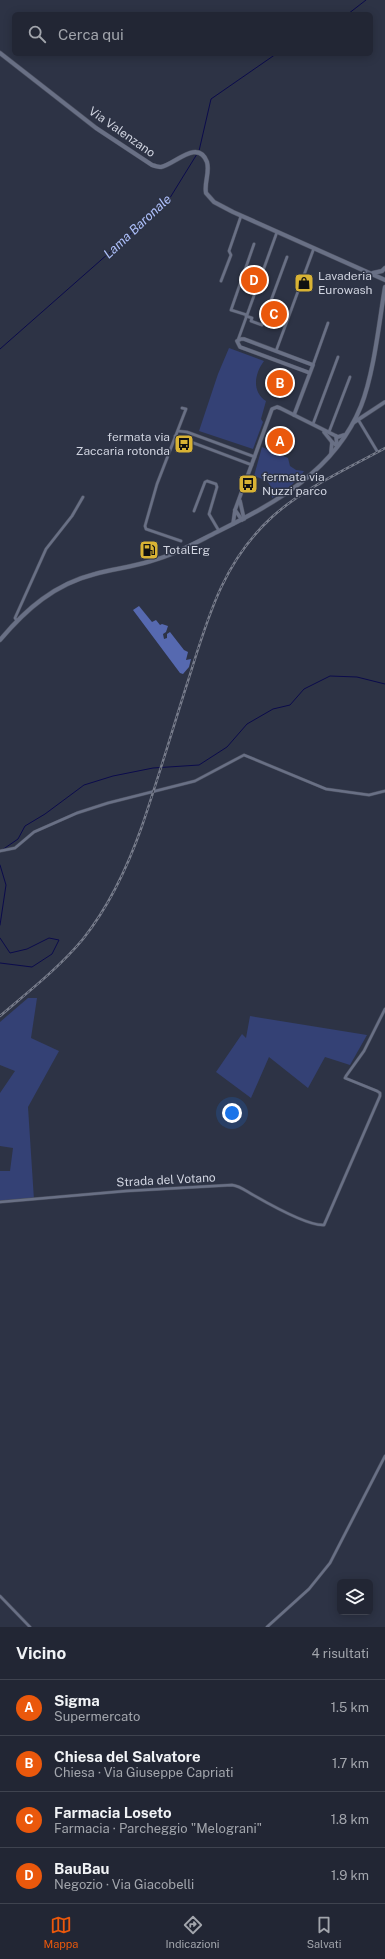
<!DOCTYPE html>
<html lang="it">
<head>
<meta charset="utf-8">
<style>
	body { margin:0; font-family:"Public Sans",sans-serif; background:#2a2e3c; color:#f1f3f6 }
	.controls { position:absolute; right:12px; bottom:12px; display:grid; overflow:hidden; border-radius:6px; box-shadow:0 2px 10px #0003 }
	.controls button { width:36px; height:36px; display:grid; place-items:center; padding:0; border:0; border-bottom:1px solid #3f434f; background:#222634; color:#f1f3f6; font:20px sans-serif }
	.you { position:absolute; left:232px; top:1113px; width:14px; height:14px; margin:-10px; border:3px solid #fff; border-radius:50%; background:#1a73e8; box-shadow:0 0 0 6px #1a73e833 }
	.badge { display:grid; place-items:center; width:26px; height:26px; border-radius:50%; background:#ea580c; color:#fff; font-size:13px; font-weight:700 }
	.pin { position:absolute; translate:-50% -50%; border:2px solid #fff; box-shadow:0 1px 4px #0006 }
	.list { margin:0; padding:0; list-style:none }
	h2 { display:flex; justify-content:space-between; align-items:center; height:52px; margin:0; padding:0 16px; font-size:17px }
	h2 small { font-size:13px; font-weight:400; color:#a2a5ac }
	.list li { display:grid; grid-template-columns:26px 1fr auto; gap:12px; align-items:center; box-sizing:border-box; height:56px; padding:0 16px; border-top:1px solid #3f434f }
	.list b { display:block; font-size:15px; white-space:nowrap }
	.list p { margin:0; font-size:13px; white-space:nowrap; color:#a2a5ac }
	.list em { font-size:13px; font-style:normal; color:#a2a5ac }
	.icon { flex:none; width:22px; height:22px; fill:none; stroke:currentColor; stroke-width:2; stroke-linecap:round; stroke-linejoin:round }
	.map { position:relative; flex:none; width:385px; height:1627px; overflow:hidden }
	.search { position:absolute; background:#222634; box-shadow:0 2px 10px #0003; left:12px; right:12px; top:12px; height:44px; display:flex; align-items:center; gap:10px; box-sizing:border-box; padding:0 14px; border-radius:6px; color:#a2a5ac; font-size:15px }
	.sheet { height:276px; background:#222634 }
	nav { display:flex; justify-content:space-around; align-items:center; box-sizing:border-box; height:56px; border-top:1px solid #3f434f; background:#222634; font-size:11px; color:#a2a5ac }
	nav a { display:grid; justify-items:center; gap:2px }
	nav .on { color:#ea580c }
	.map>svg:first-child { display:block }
	.green { fill:#344175 }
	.forest { fill:#5669b0 }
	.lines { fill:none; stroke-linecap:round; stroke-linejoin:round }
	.stream { stroke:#0b0b4c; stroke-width:1 }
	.minor-casing { stroke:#494e5e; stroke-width:3.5 }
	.tertiary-casing { stroke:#494e5e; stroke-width:4.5 }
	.secondary-casing { stroke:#494e5e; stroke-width:5 }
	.minor { stroke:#697085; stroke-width:2.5 }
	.tertiary { stroke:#697085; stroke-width:3.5 }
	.secondary { stroke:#697085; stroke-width:4 }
	.rail-casing { stroke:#777c8b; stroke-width:2.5 }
	.rail { stroke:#2d3345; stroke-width:1; stroke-dasharray:3; stroke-linecap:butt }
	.labels { text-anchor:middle; stroke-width:3; stroke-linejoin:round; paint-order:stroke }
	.street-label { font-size:12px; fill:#d0d4e0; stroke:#2d3345 }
	.poi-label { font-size:12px; fill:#d0d4e0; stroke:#2d3345; text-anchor:start }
	.water-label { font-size:13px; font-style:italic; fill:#adbffa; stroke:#2d3345 }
</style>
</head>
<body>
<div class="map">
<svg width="385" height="1627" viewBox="0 0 385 1627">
	<rect width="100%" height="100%" fill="#2d3345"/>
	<g class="green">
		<path d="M229 348 264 361C255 373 251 391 266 401L261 419 263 422 253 449 199 431 218 374Z"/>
		<path d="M262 447 288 458 290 466 296 470 304 471C298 482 283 492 272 498 271 481 269 481 254 476Z"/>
		<path d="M28 998H37L31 1038 59 1051 28 1107 34 1200 0 1203V1171H10L13 1148 0 1146V1093L15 1071 0 1065V1022Z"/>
		<path d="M250 1016 367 1035 350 1065 325 1057 308 1088 269 1057 251 1098 216 1072 242 1034 246 1038Z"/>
	</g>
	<path class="forest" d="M139 606 152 622 156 620 160 625 162 624 168 626 166 632 163 634 164 639 167 638V634L170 632 184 650 188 652 186 660 191 659 189 667 183 674 180 673 133 610Z"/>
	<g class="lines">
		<g class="stream">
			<path d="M348 14 366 0"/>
			<path d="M199 151 211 99 276 54"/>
			<path d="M0 349 168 201 197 154"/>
			<path d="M2 850 18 839 25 826 45 814 84 785 113 776 153 768 199 765 227 747 247 724 273 709 290 705 304 689 330 676 357 677 385 684"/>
			<path d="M0 865 6 885 0 925"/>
			<path d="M0 938 10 953 27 949 49 938 59 940 52 954 32 967 0 963"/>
		</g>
		<g class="minor-casing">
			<g id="minor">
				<path d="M221 281 231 255 229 251 241 216"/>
				<path d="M247 315 231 310 254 244"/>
				<path d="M246 316 252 318 251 321 262 325 287 257"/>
				<path d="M238 340 277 232"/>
				<path d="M276 351 314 248"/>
				<path d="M313 365 328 323"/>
				<path d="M359 421 377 451"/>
				<path d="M313 424 338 357"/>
				<path d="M178 431 187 432 255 457"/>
				<path d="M329 432 350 377"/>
				<path d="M175 436 252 465"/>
				<path d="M194 511 205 482 207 481 216 484 217 487 209 514 219 531"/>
				<path d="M181 541 146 529 145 526 157 484 186 409 182 408"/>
				<path d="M17 621 15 618 46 549 72 516 83 497"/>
				<path d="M0 851 15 848 34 832 77 813 108 803 195 781 244 755 326 789 369 795 385 791"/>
				<path d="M0 1202 126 1191 232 1185C241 1186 247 1192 255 1196 269 1204 309 1226 324 1225L380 1096V1093L377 1091 345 1078 346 1076 364 1051 385 1009"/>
				<path d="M0 1596 30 1627"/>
				<path d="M267 1627 309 1589 330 1563 385 1456"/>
			</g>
		</g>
		<g class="tertiary-casing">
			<g id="tertiary">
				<path d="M294 415 313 365 244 339H241L237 341 240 347 310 373"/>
				<path d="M353 423 385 402"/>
				<path d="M324 432 332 442 337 446 336 436"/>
				<path d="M331 453 332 442"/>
				<path d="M240 501 244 519"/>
				<path d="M235 510 242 520"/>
				<path d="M233 524 235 510 272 409 277 407 280 408 338 437 344 435"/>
			</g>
		</g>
		<g class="secondary-casing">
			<g id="secondary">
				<path d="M0 53 96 128 152 165C155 166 158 167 161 167 174 165 198 138 207 162 210 173 204 182 206 193L214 202 233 212 385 280"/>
				<path d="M373 273 382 271 385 268"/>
				<path d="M0 640C26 609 55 584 95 574 113 569 132 567 151 561 174 555 195 543 217 532 275 503 335 471 361 406 374 373 379 323 385 287"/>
			</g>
		</g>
		<use href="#minor" class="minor"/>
		<use href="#tertiary" class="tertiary"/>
		<use href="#secondary" class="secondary"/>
		<g class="rail-casing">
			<path id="rail" d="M0 1016C28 992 59 968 83 939 110 905 128 866 142 826 158 779 172 731 187 684 207 621 221 564 272 517 304 488 347 469 385 448"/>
		</g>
		<use href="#rail" class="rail"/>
	</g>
	<defs>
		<g id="shop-square" transform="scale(1)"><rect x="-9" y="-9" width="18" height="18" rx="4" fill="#d9b334" stroke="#2d3345"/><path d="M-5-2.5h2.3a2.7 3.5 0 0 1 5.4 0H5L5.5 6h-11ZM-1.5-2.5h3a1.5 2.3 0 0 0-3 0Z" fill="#111"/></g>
		<g id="bus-square" transform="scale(1)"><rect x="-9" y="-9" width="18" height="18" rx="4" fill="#d9b334" stroke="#2d3345"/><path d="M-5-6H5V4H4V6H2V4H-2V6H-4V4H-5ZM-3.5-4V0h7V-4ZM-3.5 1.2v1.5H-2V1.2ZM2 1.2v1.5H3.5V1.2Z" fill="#111"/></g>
		<g id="fuel-square" transform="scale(1)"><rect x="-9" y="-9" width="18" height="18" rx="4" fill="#d9b334" stroke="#2d3345"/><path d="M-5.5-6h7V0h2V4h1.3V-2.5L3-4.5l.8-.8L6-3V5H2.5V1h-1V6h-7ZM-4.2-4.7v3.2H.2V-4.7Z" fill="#111"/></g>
	</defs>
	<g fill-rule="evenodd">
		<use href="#shop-square" x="304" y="283"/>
		<use href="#bus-square" x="184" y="444"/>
		<use href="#bus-square" x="248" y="484"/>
		<use href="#fuel-square" x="149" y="550"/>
	</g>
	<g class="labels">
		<g class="street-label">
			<text transform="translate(122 132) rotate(35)" y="4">Via Valenzano</text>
			<text transform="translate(166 1180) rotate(-3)" y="4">Strada del Votano</text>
		</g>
		<g class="poi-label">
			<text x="318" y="280">Lavaderia<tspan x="318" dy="14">Eurowash</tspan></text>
			<text x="170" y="441" text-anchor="end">fermata via<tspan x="170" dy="14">Zaccaria rotonda</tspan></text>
			<text x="262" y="481">fermata via<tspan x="262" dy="14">Nuzzi parco</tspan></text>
			<text x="163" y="554">TotalErg</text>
		</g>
		<g class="water-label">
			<text transform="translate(137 226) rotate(-43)" y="5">Lama Baronale</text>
		</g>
	</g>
</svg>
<div class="controls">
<button><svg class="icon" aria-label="layers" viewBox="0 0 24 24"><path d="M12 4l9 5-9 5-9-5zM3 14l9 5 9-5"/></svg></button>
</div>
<div class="you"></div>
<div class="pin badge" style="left:280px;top:441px">A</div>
<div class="pin badge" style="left:280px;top:383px">B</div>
<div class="pin badge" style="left:274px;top:314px">C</div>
<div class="pin badge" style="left:254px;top:280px">D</div>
<div class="search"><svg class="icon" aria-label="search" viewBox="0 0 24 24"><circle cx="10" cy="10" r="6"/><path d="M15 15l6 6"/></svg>Cerca qui</div>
</div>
<section class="sheet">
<h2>Vicino<small>4 risultati</small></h2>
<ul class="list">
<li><span class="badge">A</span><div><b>Sigma</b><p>Supermercato</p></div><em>1.5 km</em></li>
<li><span class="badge">B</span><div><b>Chiesa del Salvatore</b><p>Chiesa · Via Giuseppe Capriati</p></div><em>1.7 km</em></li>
<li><span class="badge">C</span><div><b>Farmacia Loseto</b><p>Farmacia · Parcheggio &quot;Melograni&quot;</p></div><em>1.8 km</em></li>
<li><span class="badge">D</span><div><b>BauBau</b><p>Negozio · Via Giacobelli</p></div><em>1.9 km</em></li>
</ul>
</section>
<nav>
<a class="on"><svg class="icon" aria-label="map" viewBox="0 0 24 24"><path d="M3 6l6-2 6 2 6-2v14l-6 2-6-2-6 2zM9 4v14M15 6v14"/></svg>Mappa</a>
<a><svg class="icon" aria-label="directions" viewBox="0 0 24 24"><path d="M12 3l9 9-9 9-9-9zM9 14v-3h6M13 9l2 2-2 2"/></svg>Indicazioni</a>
<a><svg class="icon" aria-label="saved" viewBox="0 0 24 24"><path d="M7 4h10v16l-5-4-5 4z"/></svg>Salvati</a>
</nav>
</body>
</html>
